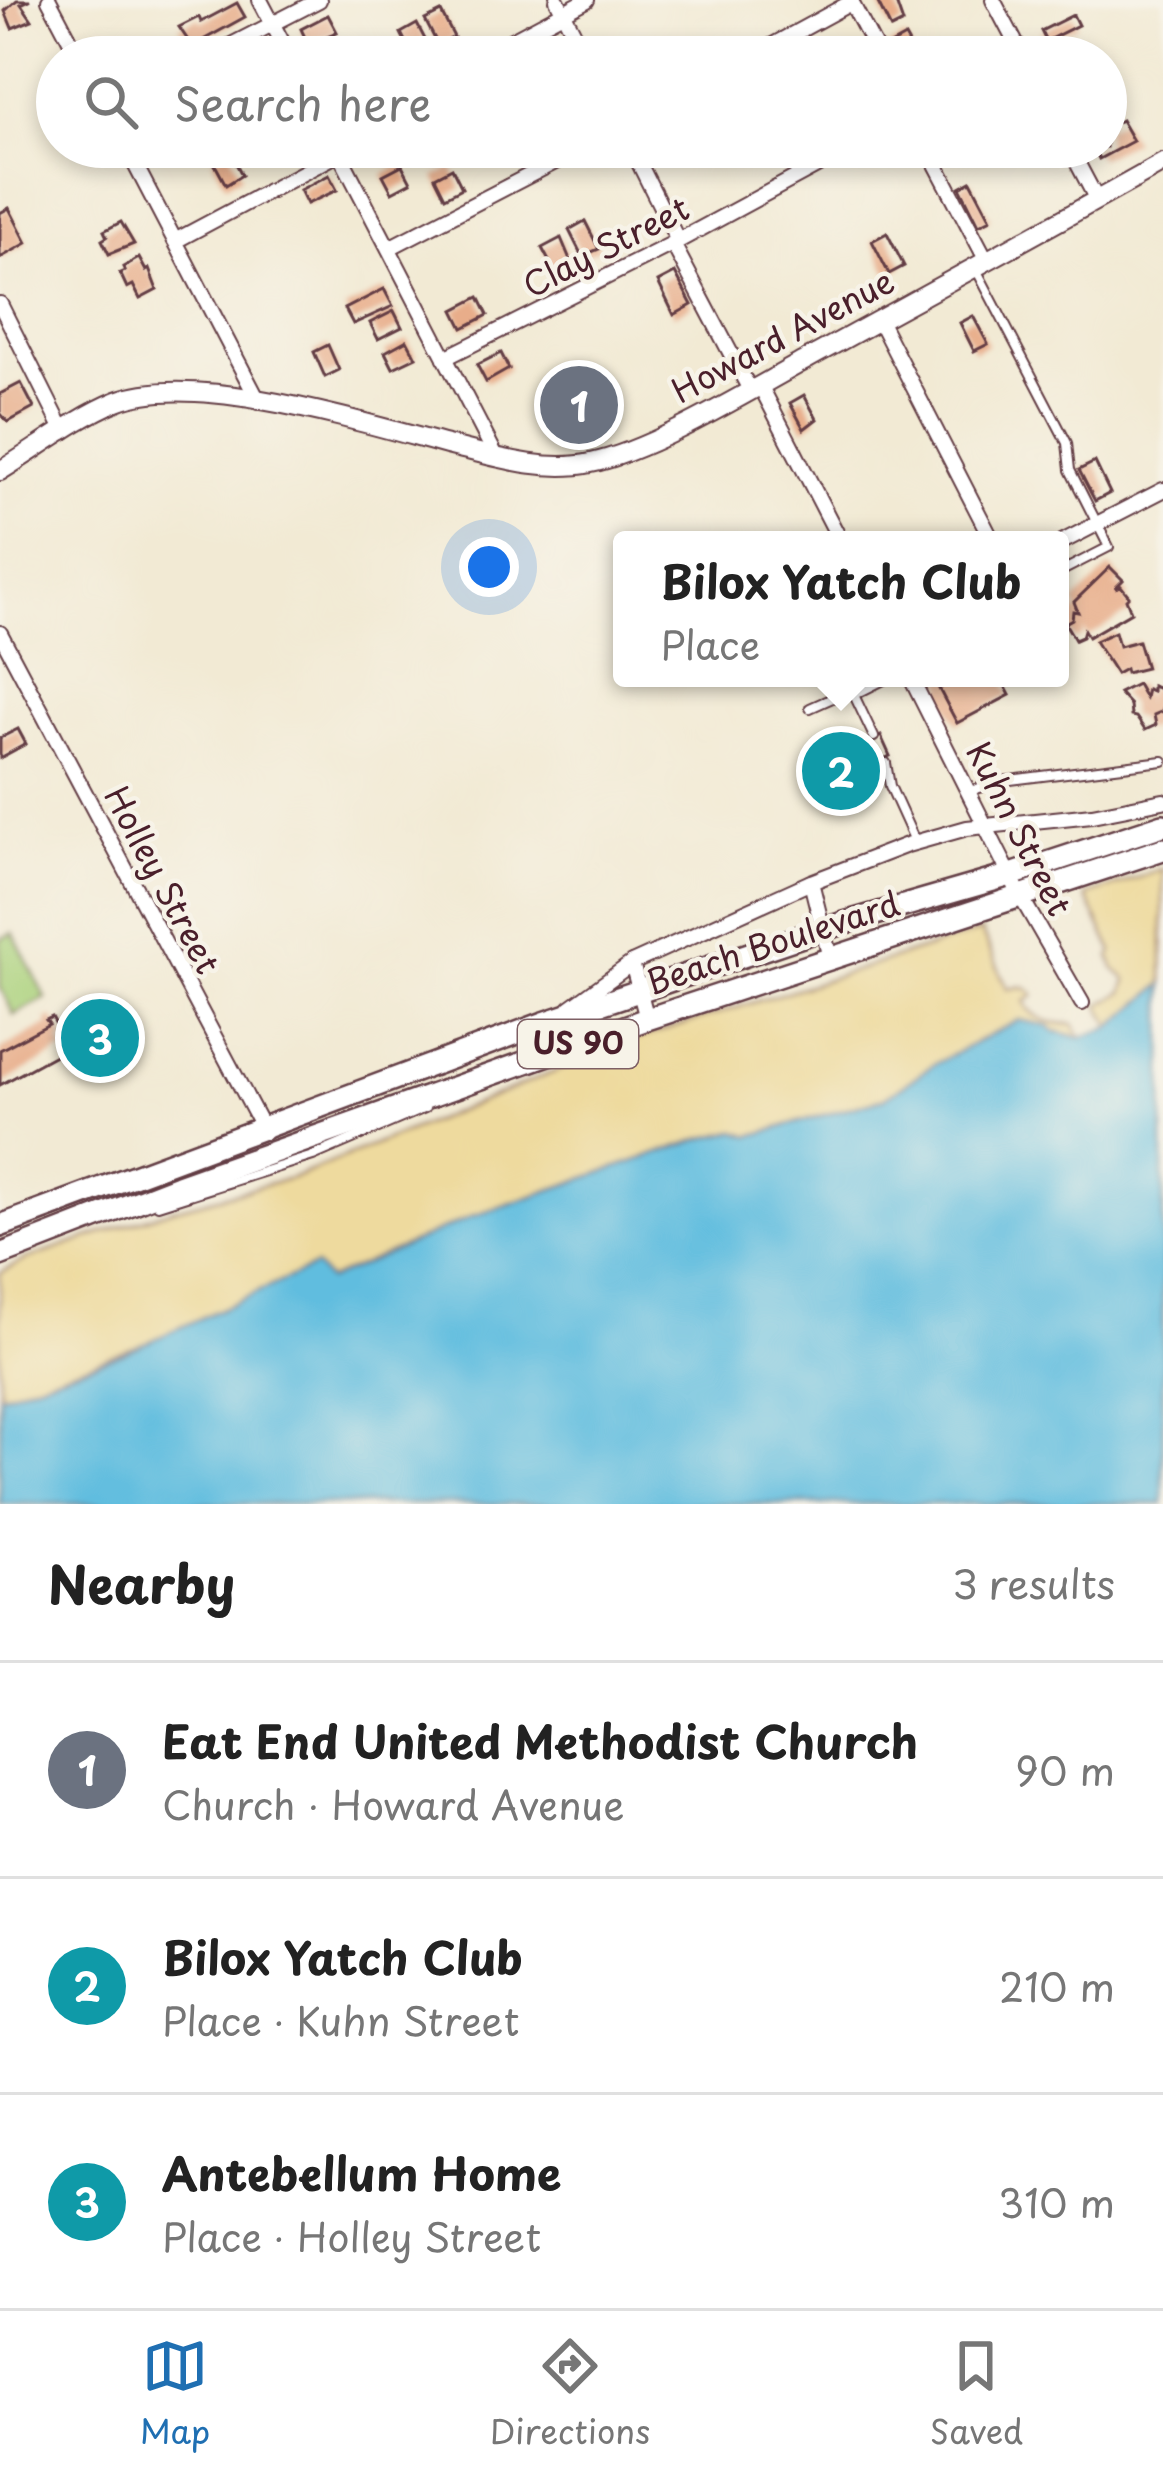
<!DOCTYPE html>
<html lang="en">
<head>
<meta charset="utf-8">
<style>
	body { margin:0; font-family:"Playpen Sans",sans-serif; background:#f2f2f2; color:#222 }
	.you { position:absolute; left:489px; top:567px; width:42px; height:42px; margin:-30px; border:9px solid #fff; border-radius:50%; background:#1a73e8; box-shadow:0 0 0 18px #1a73e833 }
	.badge { display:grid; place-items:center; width:78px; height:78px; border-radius:50%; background:#1f6fb2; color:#fff; font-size:39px; font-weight:700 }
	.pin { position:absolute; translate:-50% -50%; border:6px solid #fff; box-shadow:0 3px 12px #0006 }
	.popup { position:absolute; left:613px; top:531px; width:456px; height:156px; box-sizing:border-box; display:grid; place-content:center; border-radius:12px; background:#fff; filter:drop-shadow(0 3px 9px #0005); font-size:39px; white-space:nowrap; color:#767676 }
	.popup b { font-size:45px; color:#222 }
	.popup::after { content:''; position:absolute; left:50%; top:100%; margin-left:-24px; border:24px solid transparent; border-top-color:#fff }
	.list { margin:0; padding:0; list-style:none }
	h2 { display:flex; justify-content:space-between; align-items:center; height:156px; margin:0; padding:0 48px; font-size:51px }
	h2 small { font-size:39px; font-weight:400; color:#767676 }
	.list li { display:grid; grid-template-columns:78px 1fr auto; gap:36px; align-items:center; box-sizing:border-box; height:216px; padding:0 48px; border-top:3px solid #e0e0e0 }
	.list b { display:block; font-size:45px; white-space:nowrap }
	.list p { margin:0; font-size:39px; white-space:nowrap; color:#767676 }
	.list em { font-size:39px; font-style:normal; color:#767676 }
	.icon { flex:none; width:66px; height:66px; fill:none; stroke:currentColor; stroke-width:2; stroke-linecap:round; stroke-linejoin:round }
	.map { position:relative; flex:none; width:1163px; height:1504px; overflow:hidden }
	.search { position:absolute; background:#fff; box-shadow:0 6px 18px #0003; left:36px; right:36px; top:36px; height:132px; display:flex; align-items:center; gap:30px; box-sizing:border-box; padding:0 42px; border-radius:66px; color:#767676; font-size:45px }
	.sheet { height:804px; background:#fff }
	nav { display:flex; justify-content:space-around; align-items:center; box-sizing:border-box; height:168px; border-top:3px solid #e0e0e0; background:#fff; font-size:33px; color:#767676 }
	nav a { display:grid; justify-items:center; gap:6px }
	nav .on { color:#1f6fb2 }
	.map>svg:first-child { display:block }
	.green { fill:#aad17c; stroke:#7a7854; stroke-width:3 }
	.sand { fill:#eeda9e; stroke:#9c7c64; stroke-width:3 }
	.water { fill:#61bddf; stroke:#566e85; stroke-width:3 }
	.building { fill:#e8ad8a }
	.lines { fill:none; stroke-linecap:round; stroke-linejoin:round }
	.lane-casing { stroke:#633d44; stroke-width:12 }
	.street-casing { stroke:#633d44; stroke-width:18 }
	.secondary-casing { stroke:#633d44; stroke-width:22 }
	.primary-casing { stroke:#633d44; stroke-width:26 }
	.lane { stroke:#fff; stroke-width:8 }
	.street { stroke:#fff; stroke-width:14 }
	.secondary { stroke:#fff; stroke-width:18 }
	.primary { stroke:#fff; stroke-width:21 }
	.labels { text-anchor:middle; stroke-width:9; stroke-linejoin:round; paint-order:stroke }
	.shield { fill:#f7f3e8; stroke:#7e5f64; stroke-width:3 }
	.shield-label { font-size:30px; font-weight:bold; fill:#4a1f2b }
	.street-label { font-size:33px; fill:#4a1f2b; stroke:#f7f3e8 }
</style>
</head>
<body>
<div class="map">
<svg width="1163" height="1504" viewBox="0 0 1163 1504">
	<rect width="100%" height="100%" fill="#f7f3e8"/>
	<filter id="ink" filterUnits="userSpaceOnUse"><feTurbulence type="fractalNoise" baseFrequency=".00833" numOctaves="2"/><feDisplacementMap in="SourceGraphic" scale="24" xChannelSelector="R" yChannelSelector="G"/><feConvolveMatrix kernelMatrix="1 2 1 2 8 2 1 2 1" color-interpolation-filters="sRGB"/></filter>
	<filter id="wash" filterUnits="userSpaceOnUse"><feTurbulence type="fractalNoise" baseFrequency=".004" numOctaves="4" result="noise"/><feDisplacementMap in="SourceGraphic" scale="48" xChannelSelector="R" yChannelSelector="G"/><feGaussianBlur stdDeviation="2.7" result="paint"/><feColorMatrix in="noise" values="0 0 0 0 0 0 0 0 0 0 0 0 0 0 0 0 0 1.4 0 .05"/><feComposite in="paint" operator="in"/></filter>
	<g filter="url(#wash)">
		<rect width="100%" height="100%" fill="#f2ead4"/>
		<path class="green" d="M13 933 46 998 14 1015 0 987V939Z"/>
		<g class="sand">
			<path d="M1163 869V984L1112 1027 1100 1005 1123 992 1127 980 1114 968 1110 957 1113 952 1086 896Z"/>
			<path d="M981 931 1008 989C1019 987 1028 983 1034 995L1025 1002C1034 1021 1054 1024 1074 1024L1081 1038 1054 1031 981 1039 884 1098 751 1136 736 1131 701 1139 474 1216 327 1280 0 1395V1273L28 1259 169 1210 298 1176 630 1041Z"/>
		</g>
		<path class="water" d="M1163 984V1504H0V1395L124 1353 315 1266 328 1280 474 1216 701 1139 736 1131 751 1136 884 1098 933 1065 1019 1020 1049 1026 1054 1031 1081 1038 1112 1027Z"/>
		<g id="blocks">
			<g class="building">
				<path d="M17 0H30L21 4 32 20 12 28 5 11Z"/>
				<path d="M883 0H895L903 23 891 29 878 3Z"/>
				<path d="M237 3 245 17 192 46 179 27 199 17 201 22Z"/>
				<path d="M441 12 454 37 438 45 425 20Z"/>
				<path d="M328 15 337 32 308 44 301 29Z"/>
				<path d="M1073 15 1078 25 1046 41 1041 31Z"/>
				<path d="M417 24 430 49 413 57 401 33Z"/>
				<path d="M905 37 914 53 890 57 885 48Z"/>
				<path d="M1121 120 1133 141 1099 159 1093 147H1106V128Z"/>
				<path d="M229 150 242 175 226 185 212 159Z"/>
				<path d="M402 165 411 182 392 192 383 175Z"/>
				<path d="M452 168 462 188 445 197 435 177Z"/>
				<path d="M329 175 337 190 307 204 300 190Z"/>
				<path d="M971 181 991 219 979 225 960 187Z"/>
				<path d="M9 208 27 243 0 258V213Z"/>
				<path d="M585 221 599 249 582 256 569 230Z"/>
				<path d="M121 222 134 244 109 254 102 240 107 237 104 231Z"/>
				<path d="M887 233 904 266 889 274 872 241Z"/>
				<path d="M561 238 571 262 555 272 542 248Z"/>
				<path d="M139 258 146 271 149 269 157 290 140 299 133 285 127 288 120 273 125 271 123 267Z"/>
				<path d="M675 273 692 305 674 315 658 282Z"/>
				<path d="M384 289 393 306 353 324 345 309Z"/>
				<path d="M479 297 488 315 463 328 454 310Z"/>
				<path d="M394 311 402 327 378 339 370 323Z"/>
				<path d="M973 316 988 344 974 351 960 323Z"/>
				<path d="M407 340 416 357 393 368 385 352Z"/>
				<path d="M328 345 339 370 325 377 314 352Z"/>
				<path d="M501 353 509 369 486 382 477 365Z"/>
				<path d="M21 383 34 408 8 422 0 413V394Z"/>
				<path d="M804 395 817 419 804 429 790 403Z"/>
				<path d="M1095 462 1110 493 1095 501 1079 470Z"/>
				<path d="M1110 567 1123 580 1115 588 1121 586 1129 596 1126 599 1131 612 1088 637 1084 630 1082 637 1075 640 1065 623 1072 619 1073 611 1078 612 1074 602Z"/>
				<path d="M1115 632 1119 646 1138 641 1146 668 1126 673 1125 669 1116 674 1095 641Z"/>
				<path d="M939 678H1001L1010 695 957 723 939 689 944 686Z"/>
				<path d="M1137 684 1145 698 1147 689 1152 691V686L1163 690V711L1154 715 1156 725 1145 730 1136 717 1131 716 1130 705 1119 693Z"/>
				<path d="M18 729 26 744 0 758V738Z"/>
				<path d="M881 736 890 756 868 766 877 786 834 807 807 760 854 737 859 747Z"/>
				<path d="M102 1002 111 1020 114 1019 124 1046 95 1060 73 1023 81 1019 78 1014Z"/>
				<path d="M52 1017 64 1039 59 1042 64 1050 0 1085V1050L49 1024 46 1020Z"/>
			</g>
		</g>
	</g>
	<g filter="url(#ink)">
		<use href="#blocks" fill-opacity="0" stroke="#633d44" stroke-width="3"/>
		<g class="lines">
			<g class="lane-casing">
				<g id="lane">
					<path d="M976 269 1067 443 1070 470 1109 547 1060 572"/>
					<path d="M810 708 848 691 854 695"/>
					<path d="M874 737 854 695 888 678"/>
					<path d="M886 763 890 786 915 841"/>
					<path d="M970 791 1002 781 1163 761"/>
					<path d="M158 1205 313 1156 425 1108"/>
				</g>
			</g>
			<g class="street-casing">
				<g id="street">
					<path d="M49 0 79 57"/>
					<path d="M260 0 290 57"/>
					<path d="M557 0 586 57"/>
					<path d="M850 0 880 57"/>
					<path d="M993 0 1023 57"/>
					<path d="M208 57 319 0"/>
					<path d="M480 57 587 0"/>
					<path d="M751 57 852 2"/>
					<path d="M126 147 259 402"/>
					<path d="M336 147 496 456"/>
					<path d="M631 147 678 241"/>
					<path d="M927 147 987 261"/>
					<path d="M1069 147 1097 200"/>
					<path d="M175 241 340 153"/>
					<path d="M673 244 750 390"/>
					<path d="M389 248 584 147"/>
					<path d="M0 304 64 432"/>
					<path d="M879 320 992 540"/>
					<path d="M445 358 678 241 852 147"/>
					<path d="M760 385 840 540"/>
					<path d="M1060 543 1163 490"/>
					<path d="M0 633 265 1132"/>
					<path d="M911 678 1021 897 1082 1003"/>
					<path d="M811 882 830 958"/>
					<path d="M632 963 647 1019"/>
					<path d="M570 1008 632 963 811 882 907 845 967 828 1092 815 1163 801"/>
				</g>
			</g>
			<g class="secondary-casing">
				<path id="secondary" d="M0 471C38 448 76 418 117 401 194 370 367 424 447 445 493 456 544 473 591 463 653 450 747 392 804 361 924 295 1044 230 1163 163"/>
			</g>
			<g class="primary-casing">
				<g id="primary">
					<path d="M0 1226 544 1023 820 930 1011 875 1163 825"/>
					<path d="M0 1255 178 1186 647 1019 1163 849"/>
				</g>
			</g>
			<use href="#lane" class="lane"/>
			<use href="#street" class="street"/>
			<use href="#secondary" class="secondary"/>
			<use href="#primary" class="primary"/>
		</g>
	</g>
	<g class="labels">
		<rect class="shield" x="518" y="1020" width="120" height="48" rx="9"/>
		<g class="shield-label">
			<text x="578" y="1054">US 90</text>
		</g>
		<g class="street-label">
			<text transform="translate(606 247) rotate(-27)" y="12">Clay Street</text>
			<text transform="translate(783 336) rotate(-28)" y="12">Howard Avenue</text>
			<text transform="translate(1019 829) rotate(63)" y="12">Kuhn Street</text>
			<text transform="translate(162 880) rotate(62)" y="12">Holley Street</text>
			<text transform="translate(773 943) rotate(-18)" y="12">Beach Boulevard</text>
		</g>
	</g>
</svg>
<div class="you"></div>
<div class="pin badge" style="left:579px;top:405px;background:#6b7280">1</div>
<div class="pin badge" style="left:841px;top:771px;background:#0f9aa8">2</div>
<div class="popup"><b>Bilox Yatch Club</b>Place</div>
<div class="pin badge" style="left:100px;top:1038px;background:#0f9aa8">3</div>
<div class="search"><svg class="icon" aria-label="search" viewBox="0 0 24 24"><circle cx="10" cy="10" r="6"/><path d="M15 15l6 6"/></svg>Search here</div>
</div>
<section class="sheet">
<h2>Nearby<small>3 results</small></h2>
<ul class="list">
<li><span class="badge" style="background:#6b7280">1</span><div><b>Eat End United Methodist Church</b><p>Church · Howard Avenue</p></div><em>90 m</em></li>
<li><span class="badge" style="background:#0f9aa8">2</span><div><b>Bilox Yatch Club</b><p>Place · Kuhn Street</p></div><em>210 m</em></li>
<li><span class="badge" style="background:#0f9aa8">3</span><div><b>Antebellum Home</b><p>Place · Holley Street</p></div><em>310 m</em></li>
</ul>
</section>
<nav>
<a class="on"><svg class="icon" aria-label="map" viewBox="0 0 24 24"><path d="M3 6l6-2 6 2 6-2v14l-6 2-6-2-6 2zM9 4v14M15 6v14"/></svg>Map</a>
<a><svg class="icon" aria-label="directions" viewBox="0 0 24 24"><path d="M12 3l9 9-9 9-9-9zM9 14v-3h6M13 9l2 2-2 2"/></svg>Directions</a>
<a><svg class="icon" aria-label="saved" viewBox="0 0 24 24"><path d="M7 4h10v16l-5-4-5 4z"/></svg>Saved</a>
</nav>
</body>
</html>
